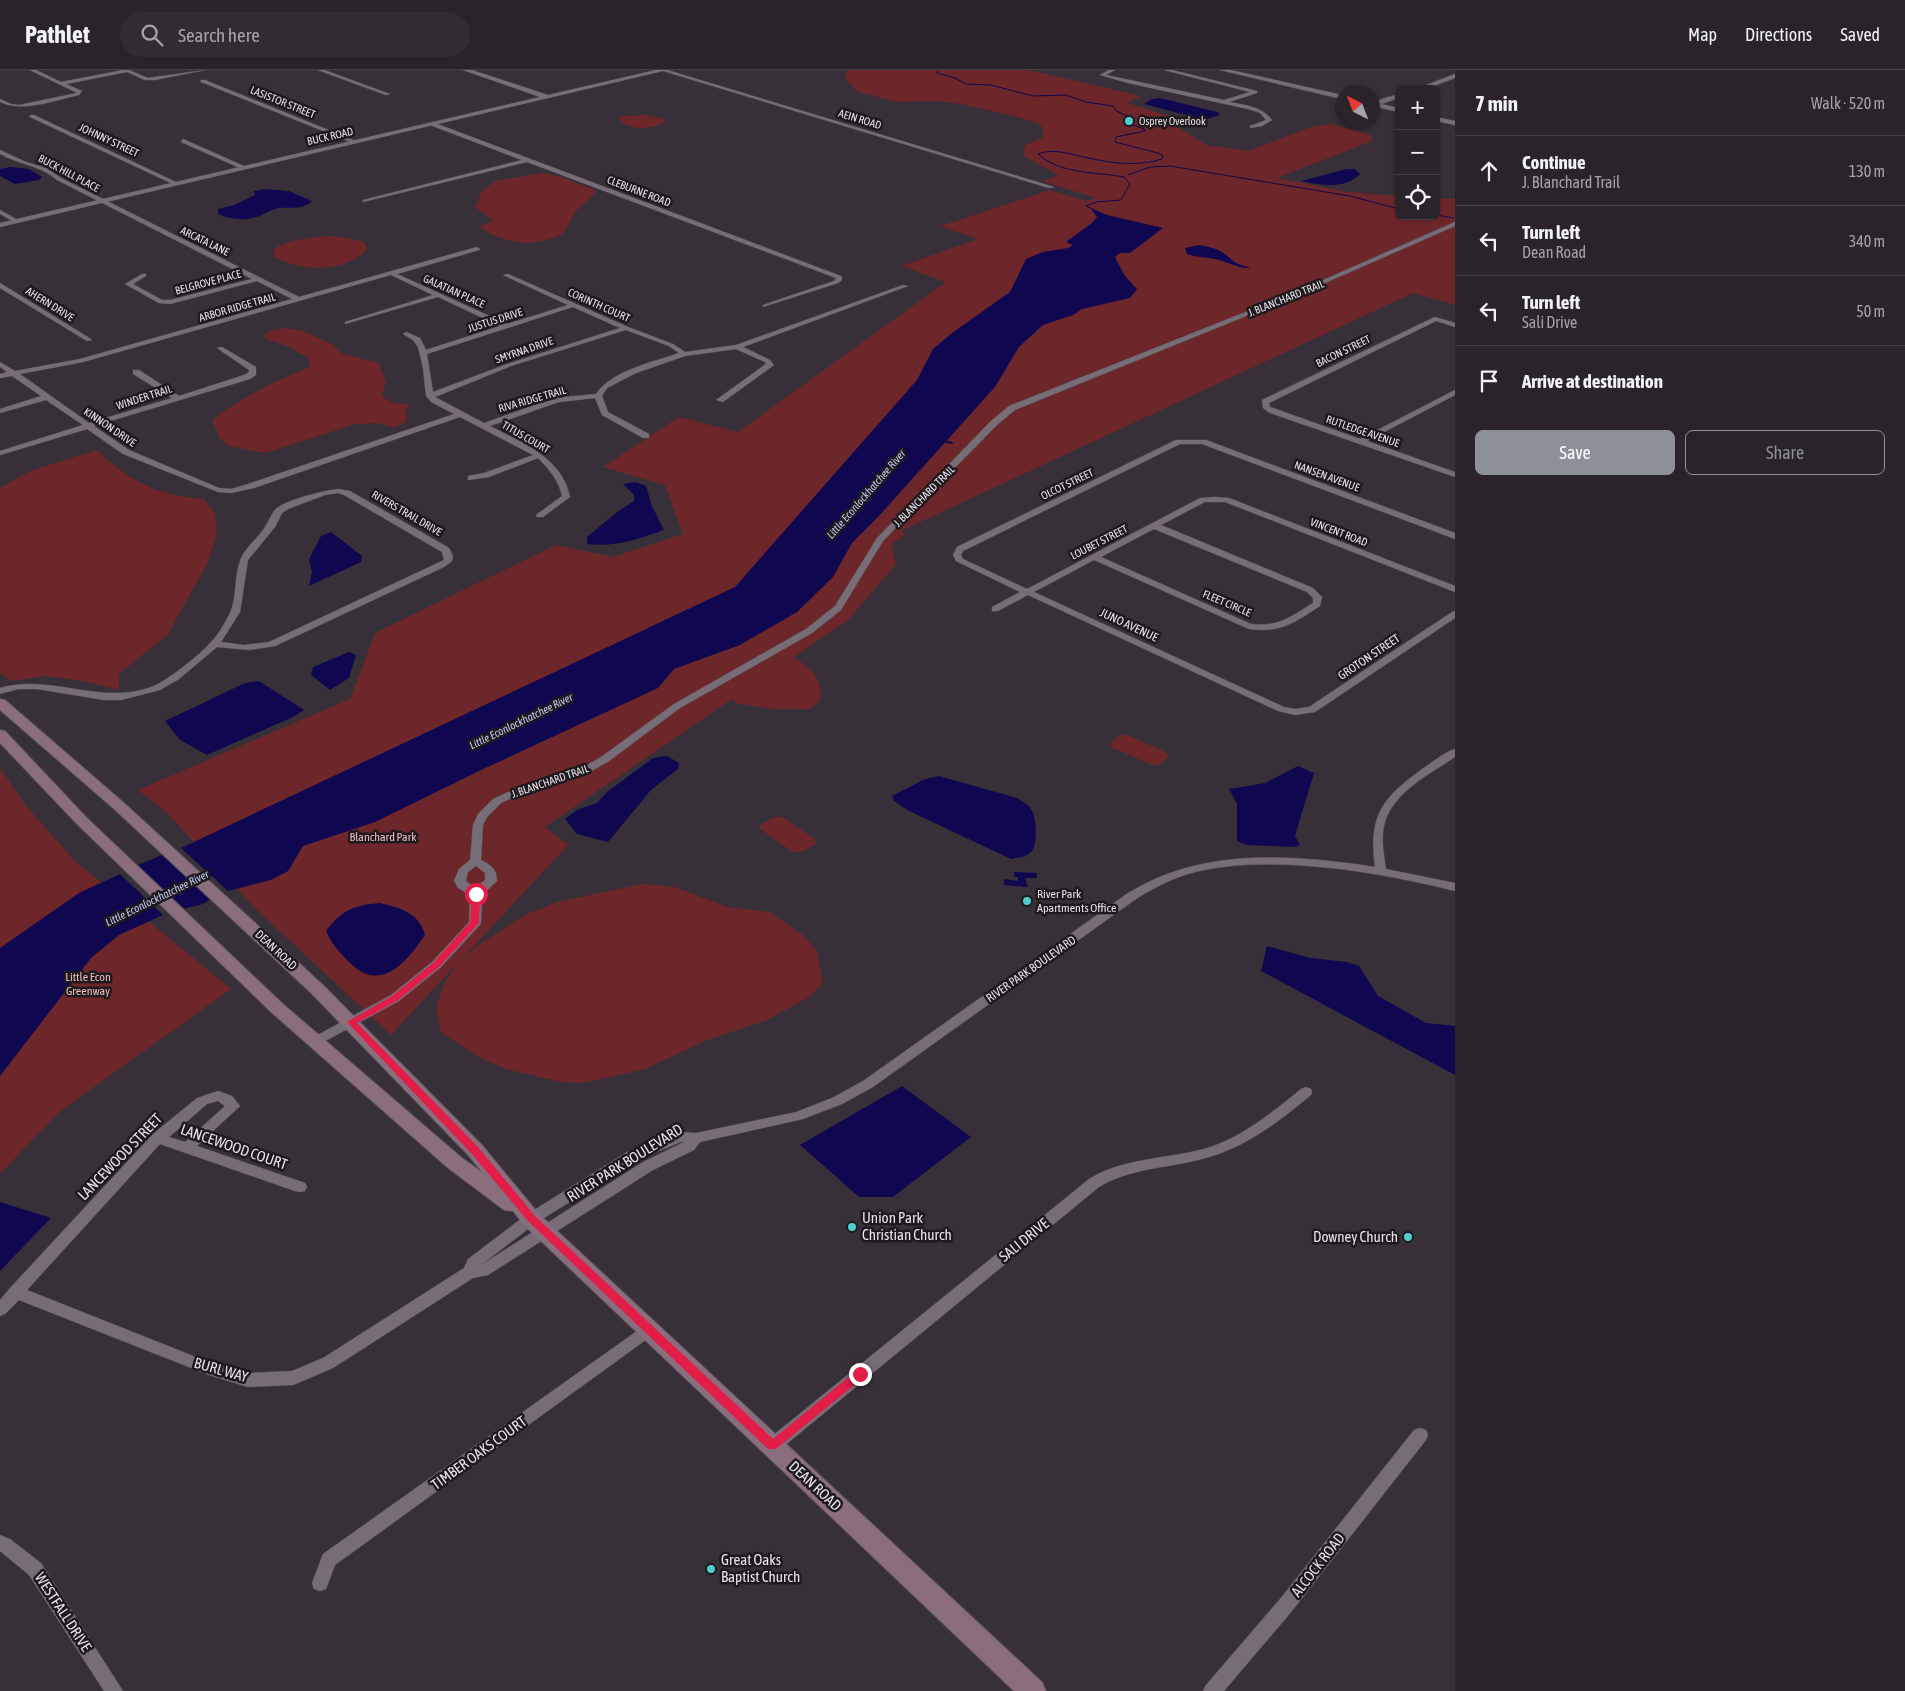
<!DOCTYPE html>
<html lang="en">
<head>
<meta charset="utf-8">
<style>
	body { margin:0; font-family:"Asap Condensed",sans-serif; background:#322c32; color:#f1f3f6 }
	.controls { position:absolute; right:15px; top:15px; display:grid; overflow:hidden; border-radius:8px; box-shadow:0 1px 4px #0004 }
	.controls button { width:45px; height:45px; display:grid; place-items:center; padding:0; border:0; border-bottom:1px solid #464147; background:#2a242a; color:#f1f3f6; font:25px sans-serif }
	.compass { position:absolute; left:1335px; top:15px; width:45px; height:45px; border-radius:50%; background:#2a242a; box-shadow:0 1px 4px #0004; rotate:318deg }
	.stop { position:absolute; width:15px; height:15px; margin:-11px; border:4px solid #e11d48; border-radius:50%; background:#fff }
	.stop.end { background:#e11d48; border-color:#fff; box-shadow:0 1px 5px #0008 }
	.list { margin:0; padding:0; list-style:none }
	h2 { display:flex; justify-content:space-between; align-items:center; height:65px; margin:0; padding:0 20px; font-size:21px }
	h2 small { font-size:16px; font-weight:400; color:#a5a4a8 }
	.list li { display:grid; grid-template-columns:32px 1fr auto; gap:15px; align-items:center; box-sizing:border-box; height:70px; padding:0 20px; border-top:1px solid #464147 }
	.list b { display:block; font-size:19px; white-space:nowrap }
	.list p { margin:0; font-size:16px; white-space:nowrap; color:#a5a4a8 }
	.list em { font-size:16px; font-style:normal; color:#a5a4a8 }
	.actions { display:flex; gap:10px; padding:15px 20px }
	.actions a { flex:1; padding:11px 0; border:1px solid #8c9099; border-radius:8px; text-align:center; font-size:18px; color:#8c9099 }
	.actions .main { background:#8c9099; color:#fff }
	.icon { flex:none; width:28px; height:28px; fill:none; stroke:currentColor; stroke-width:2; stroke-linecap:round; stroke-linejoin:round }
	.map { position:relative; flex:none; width:1455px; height:1621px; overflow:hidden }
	header { display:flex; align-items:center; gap:30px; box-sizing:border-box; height:70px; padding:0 25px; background:#2a242a; border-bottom:1px solid #464147 }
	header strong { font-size:24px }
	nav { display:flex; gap:28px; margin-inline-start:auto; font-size:18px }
	.search { width:350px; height:45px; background:#322c32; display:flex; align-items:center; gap:12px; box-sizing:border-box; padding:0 18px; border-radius:28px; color:#a5a4a8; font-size:19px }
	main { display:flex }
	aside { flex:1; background:#2a242a }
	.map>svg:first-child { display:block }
	.green { fill:#6d262a }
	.water { fill:#100751 }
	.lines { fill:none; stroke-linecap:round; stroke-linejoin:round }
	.stream-far1 { stroke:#100751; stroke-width:1 }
	.stream { stroke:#100751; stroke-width:2 }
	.canal { fill:#100751; fill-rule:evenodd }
	.minor-casing { stroke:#544d54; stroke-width:1 }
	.tertiary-casing { stroke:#544d54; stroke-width:1 }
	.secondary-casing { stroke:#544d54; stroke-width:2 }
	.minor { fill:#776d77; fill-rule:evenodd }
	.tertiary { fill:#776d77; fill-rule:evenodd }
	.secondary { fill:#8a6e7d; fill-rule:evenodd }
	.route { fill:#e11d48 }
	.poi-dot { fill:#52cdce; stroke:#1d191d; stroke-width:2 }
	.labels { text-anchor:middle; stroke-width:5; stroke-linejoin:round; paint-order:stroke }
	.far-street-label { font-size:11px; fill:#e9e3e9; stroke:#1d191d }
	.far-poi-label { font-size:11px; fill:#e9e3e9; stroke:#1d191d; text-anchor:start }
	.far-water-label { font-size:11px; font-style:italic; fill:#c3cdf8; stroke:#1d191d }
	.street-label { font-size:12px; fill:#e9e3e9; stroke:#1d191d }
	.park-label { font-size:12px; fill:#f4bfbd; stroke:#1d191d }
	.poi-label { font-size:12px; fill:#e9e3e9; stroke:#1d191d; text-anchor:start }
	.near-street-label { font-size:15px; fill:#e9e3e9; stroke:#1d191d }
	.near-poi-label { font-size:15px; fill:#e9e3e9; stroke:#1d191d; text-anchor:start }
</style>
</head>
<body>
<header>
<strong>Pathlet</strong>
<div class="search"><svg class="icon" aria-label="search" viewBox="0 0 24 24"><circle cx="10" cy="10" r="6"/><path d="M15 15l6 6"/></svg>Search here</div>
<nav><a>Map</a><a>Directions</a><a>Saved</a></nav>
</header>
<main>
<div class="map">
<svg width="1455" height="1621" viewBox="0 0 1455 1621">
	<rect width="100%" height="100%" fill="#383038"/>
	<g class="green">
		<path d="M848 0H1023L1038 2 1141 26 1127 33 1189 52 1177 57 1207 75 1248 81 1314 56 1332 54 1371 65 1372 71 1277 108 1348 122 1399 126V146H1436V128L1455 129V235L1413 223 901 461 906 464 893 473 892 479 896 494 848 550 794 587C811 599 824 608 820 631L810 639H774L736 633 732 629 545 757 568 775 461 890 477 876 525 845 557 832 642 814 675 817 727 837 770 842 804 866 817 881 823 913 811 926 767 950 707 970 645 999 584 1013 561 1012 506 999 480 988 441 962 436 940 442 918 455 896 391 965 256 839 166 742 138 720 350 629 375 563 556 475 613 487 683 464 665 415 603 397 679 347 738 362 946 212 901 196 978 169 940 156 1050 120 1086 131 1096 128 1042 111 1059 105 1023 86 1025 75 1044 67 1041 55 1018 47 961 34 938 31 898 32 858 22 845 8Z"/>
		<path d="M647 45 664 49 666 52C653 59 628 62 618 48L624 46Z"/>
		<path d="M542 103 558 106 597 121 575 142 563 164C532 177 509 176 479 157L493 151 475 137 482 121 495 111Z"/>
		<path d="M331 166 358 170 365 173 367 179C346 203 302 202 275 187L273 179C291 169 311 167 331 166Z"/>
		<path d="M282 258 301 260 332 274 343 284 379 293 386 312 382 324 383 327 392 333 410 334 405 342 407 349 403 354 394 358 378 353 355 354 266 383 229 376 220 369 212 350C241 328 272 312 306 299L310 296 309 289 290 277 269 270 263 266 267 262Z"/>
		<path d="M97 380C114 398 141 416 166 423 178 426 192 427 204 429L215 444 217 462 208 492 168 564 119 604V620L83 611 46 606 12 611 0 603V418L30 401Z"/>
		<path d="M1120 665H1127L1166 682 1169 686 1160 695H1152L1111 677 1110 673Z"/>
		<path d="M0 698 26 736 75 791 231 919 59 1042 0 1104Z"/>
		<path d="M775 747H782L815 769 816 774 802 782H793L760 759V755Z"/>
	</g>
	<g class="water">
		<path d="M1160 28 1217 42 1220 45 1207 49H1201L1144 34 1152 29Z"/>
		<path d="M10 97 29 99 42 107 39 110 15 114 0 106V99Z"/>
		<path d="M1347 99H1355L1360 104C1345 120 1320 115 1301 111Z"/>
		<path d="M265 119 289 121 312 131C304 140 289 137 279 138 272 139 266 143 260 146 246 151 231 150 218 144V139L234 135 255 125 254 121Z"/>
		<path d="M1091 139 1103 144 1163 158 1130 183H1120L1115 187 1125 206 1137 219 1130 228 1082 239 1073 245 1043 255 1019 277 995 317 877 448 852 473 833 507 797 542 740 575 674 599 658 618 479 701 375 752 303 776 288 801 271 810 228 821 181 778 735 517 917 310 933 279 952 263 1010 222 1026 189 1043 182 1068 178 1073 175 1066 172 1092 153 1097 147Z"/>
		<path d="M1199 175C1215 178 1220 179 1232 190 1236 194 1245 196 1251 198 1240 199 1230 193 1219 190 1208 187 1198 188 1187 184L1185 178Z"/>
		<path d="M636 412 646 416 652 436 664 460C637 470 616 477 587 474V467L616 443 634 431V425L623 414Z"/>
		<path d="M331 462 362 486 361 492 309 516 312 502 309 489 321 466Z"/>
		<path d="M349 582 356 585 349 608 330 620 311 605 313 597Z"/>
		<path d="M259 611 304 640 295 646 207 685 180 670 165 651 245 613Z"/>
		<path d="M667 686 679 693 678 699 651 720 608 772 577 764 565 749 577 740 597 733 607 722 653 688Z"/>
		<path d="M1298 696 1314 703 1295 766 1300 775 1295 777 1247 775 1237 771V734L1229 719 1265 713Z"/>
		<path d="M939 706 1017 728C1023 732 1029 734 1032 741 1037 749 1038 777 1030 783 1025 787 1018 788 1011 789L909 741 894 731 892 726 925 709Z"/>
		<path d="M169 782 217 826 203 834 175 841 131 798Z"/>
		<path d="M1014 802 1037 803V808H1025L1028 817 1004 815V809L1018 811V807H1014Z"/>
		<path d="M120 804 163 845 119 865 91 888 0 1006V878L79 823Z"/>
		<path d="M380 833C401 838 419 843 425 865 406 893 380 924 349 892 339 882 331 873 326 861 342 840 354 835 380 833Z"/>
		<path d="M1267 876 1311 888 1347 892 1359 896 1378 926 1426 953 1455 956V1005L1261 901Z"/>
		<path d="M902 1016 971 1067 893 1127H859L800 1075Z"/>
		<path d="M0 1132 51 1148 0 1201Z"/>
	</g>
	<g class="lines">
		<g class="stream-far1">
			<path d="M938 0 937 3 955 8 966 14 991 15 1033 26 1066 25 1086 32 1113 36 1116 41 1128 46 1125 51 1127 53 1144 59 1145 61 1116 67 1115 72 1158 83 1163 86 1162 89C1137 97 1110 93 1084 87 1069 84 1054 78 1038 84 1059 104 1097 102 1124 107L1130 114 1121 130 1096 132 1086 136 1106 145"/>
			<path d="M1128 105 1150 97 1170 96 1350 126 1399 139"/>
			<path d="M1436 145 1453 148"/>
		</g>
		<path class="stream" d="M943 371 952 373"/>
		<g class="canal">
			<path d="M223 793 227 794 229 796 227 798 194 815 190 816 184 812 186 809Z"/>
			<path d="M169 819 175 823 173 826 140 842 136 843 130 839 132 836Z"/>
		</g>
		<g class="minor-casing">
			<g id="minor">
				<path d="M30 0H36L61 12 123 0H129L148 8 205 0 155 10H145L127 2 66 14 82 21 79 25C55 30 23 43 0 32V29L11 34 19 35 77 23Z"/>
				<path d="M318 0H324L390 24 386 25Z"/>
				<path d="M660 0H667L1054 117 1049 118Z"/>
				<path d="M1109 0H1115L1106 5 1224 30 1250 22 1164 0H1172L1257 21V23L1229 32C1244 35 1262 36 1272 50L1262 56 1250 58V56L1266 50 1260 43 1248 39 1128 13 1100 5Z"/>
				<path d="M201 10H205L358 72 353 73 201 12Z"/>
				<path d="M30 45H34L180 114 175 115 30 47Z"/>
				<path d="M432 52 841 206 842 210 838 213 763 237V235L834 211 836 208 527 92 363 132V130L522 90 430 55Z"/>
				<path d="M183 69 246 97 247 98 242 99 181 72Z"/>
				<path d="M0 80 26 92 46 98 61 108 299 227 477 177 480 179 479 180 397 204 507 254 568 235 503 205 508 204 628 257 673 274 685 282 736 275 903 215 908 216 743 277 770 290 774 295 723 332 716 330 766 294 765 292 736 279 685 286 636 303 607 318 602 326 608 342 649 364V368H643L602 345 595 328 559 332 490 356C522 373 562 387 570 427L543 447H537L536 445 562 426C559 411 549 399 538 388L489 407 468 410V406L484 403 533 385 460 347 254 418 231 423 218 422 123 384 87 359 0 385V381L83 355 46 330 0 343V339L41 326 12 306 0 308V304L7 302 0 297V292L15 301 80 289 292 229 257 211 170 234 159 233 125 214 142 204H146V206L133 214 162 230H170L252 209 57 110C42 96 18 94 0 84ZM391 205 433 225 345 252V254L438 227 500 256 426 280 420 268 406 262 403 264 413 270 418 277 423 298 426 326 431 332 454 344 248 414 231 419 219 418 129 380 94 356 250 309 256 305V297L222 277 217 278 249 300V302L244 305 179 326 139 300H133V304L172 328 89 353 20 304 83 292ZM573 237 620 258 507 294 433 322 427 284ZM626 260 669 276 679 283C653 292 611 301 596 324L555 328 484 353 435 327 511 296Z"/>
				<path d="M0 140 18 150 19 151 14 152 0 144Z"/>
				<path d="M1455 152V156L1300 224 1015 340 997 355 883 471 841 540 812 563 680 638 609 691 590 702 527 721 501 733 487 747 483 755 481 790C491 795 497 799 497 811L482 825 481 853 479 856 440 898 399 931 318 975H310L308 972 310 969 391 925 432 892 469 852 470 825 458 818 454 811 459 799 470 790 473 755 478 744 493 729 519 717 582 698 601 687 674 634 806 559 835 536 877 468 991 351 1009 336 1296 222ZM476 796 485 803V810L475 818 466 811 468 802Z"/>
				<path d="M0 213 91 269 92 270 87 271 0 218Z"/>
				<path d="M1435 247 1455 253V257L1436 251 1269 333 1270 337 1276 339 1360 369 1455 320V325L1367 371 1455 402V407L1270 343 1263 338 1262 330Z"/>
				<path d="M1176 370H1206L1455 463V469L1202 374H1180L963 481 961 485 963 489 1027 519 1200 428 1215 427 1229 428 1455 516V522L1225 432H1205L1161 455 1313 518 1322 527 1320 536C1294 553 1281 563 1249 559L1094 490 1034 522 1284 637 1295 639 1309 637 1452 542 1455 541V548L1315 642 1295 645 1278 641 1028 525 998 541H992V537L1020 522 956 491 953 485 957 477ZM1154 459 1307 522 1313 528V533C1290 547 1279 557 1251 554L1101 487Z"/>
				<path d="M338 419 350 421 449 478 453 486 452 491 444 497 275 576 250 580 217 577 179 609 160 620 121 630H104L37 619H18L0 624V618C52 603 101 637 154 616 169 609 200 585 211 572 218 565 225 553 230 543 237 528 234 507 240 491 243 481 253 472 260 464 266 457 269 449 274 441 283 430 323 421 338 419ZM338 423 344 425 442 482 444 490 269 572 244 575 221 572 240 542 248 490 275 457 282 443 288 439 325 425Z"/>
				<path d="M1455 679V687C1430 704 1391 723 1384 756 1381 770 1384 785 1386 799L1455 813V821C1378 802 1265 782 1188 804 1169 810 1152 819 1136 829L873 1017 842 1034 803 1049 700 1072 694 1080 653 1100 488 1205 473 1208 333 1298 298 1313 293 1315 248 1317 209 1305 19 1230 5 1244 0 1246V1230L10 1218 153 1064 197 1028 218 1021 232 1026 240 1036 197 1076 305 1113 307 1117 305 1121 300 1122 295 1121 160 1074 27 1220 211 1293 248 1303 292 1301 323 1288 464 1198 468 1189 526 1145 627 1082 680 1062 696 1063 796 1042 832 1028 863 1011 1128 823C1142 815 1157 807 1173 802 1236 780 1310 787 1375 797 1368 744 1383 727 1425 697 1434 691 1445 682 1455 679ZM218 1031 225 1036 185 1072 169 1067 207 1034ZM681 1072H684L643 1092 481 1195 536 1153 637 1090Z"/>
				<path d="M1306 1017 1311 1019 1312 1022 1311 1025C1277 1053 1245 1078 1202 1089 1169 1098 1129 1098 1099 1117L778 1381 772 1383 766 1381 764 1376 766 1371 1089 1109C1123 1088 1166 1089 1204 1079 1242 1068 1271 1043 1301 1019Z"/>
				<path d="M649 1254 654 1256 656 1260 654 1264 335 1495 326 1519 320 1521 314 1519 312 1513 323 1484 644 1256Z"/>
				<path d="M1420 1358 1426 1360 1428 1365 1426 1370 1292 1541 1224 1621H1203L1206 1615 1280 1529 1414 1360Z"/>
				<path d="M0 1465 10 1469 41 1493 123 1621H104L29 1505 0 1481Z"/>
			</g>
		</g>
		<g class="tertiary-casing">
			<g id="tertiary">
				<path d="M463 0H472L548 25 656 0H667L0 157V153L540 27Z"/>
				<path d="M1220 0H1231L1342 25V29Z"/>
				<path d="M1455 4V8L1426 19H1416Z"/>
				<path d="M1399 24V28L1381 34 1399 38V42L1372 36V32Z"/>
				<path d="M1436 47 1455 51V55L1436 51Z"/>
			</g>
		</g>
		<g class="secondary-casing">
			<path id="secondary" d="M0 629 5 630 123 732 323 915 482 1075 538 1143 1042 1612 1046 1621H1014L524 1155 513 1141 504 1140 448 1098 271 942 77 754 0 673V660L5 661 87 748 283 934 462 1088 482 1102 468 1085 311 923 113 738 0 640Z"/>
		</g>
		<use href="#minor" class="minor"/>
		<use href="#tertiary" class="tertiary"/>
		<use href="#secondary" class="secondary"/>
	</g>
	<path class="route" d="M476 821 480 824 479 853 439 897 398 930 357 953 478 1077 535 1146 773 1369 856 1301H864L865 1304 864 1307 776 1379H768L528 1151 471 1083 347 952 392 926 433 893 470 852 472 824Z"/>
	<g class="poi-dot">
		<circle cx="1129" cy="51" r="5"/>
		<circle cx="1027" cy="831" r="5"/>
		<circle cx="852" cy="1157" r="5"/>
		<circle cx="1408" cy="1167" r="5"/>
		<circle cx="711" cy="1499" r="5"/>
	</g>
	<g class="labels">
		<g class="far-street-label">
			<text transform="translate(283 32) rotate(22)" y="4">LASISTOR STREET</text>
			<text transform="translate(860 49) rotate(17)" y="4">AEIN ROAD</text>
			<text transform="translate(330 66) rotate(-13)" y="4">BUCK ROAD</text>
			<text transform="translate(109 70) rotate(25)" y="4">JOHNNY STREET</text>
			<text transform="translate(69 103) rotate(28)" y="4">BUCK HILL PLACE</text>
			<text transform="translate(639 121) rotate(21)" y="4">CLEBURNE ROAD</text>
			<text transform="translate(205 171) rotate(26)" y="4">ARCATA LANE</text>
			<text transform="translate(208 212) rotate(-15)" y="4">BELGROVE PLACE</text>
			<text transform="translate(454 221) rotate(24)" y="4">GALATIAN PLACE</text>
			<text transform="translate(1286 228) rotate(-22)" y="4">J. BLANCHARD TRAIL</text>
			<text transform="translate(50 234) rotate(32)" y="4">AHERN DRIVE</text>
			<text transform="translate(599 235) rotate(24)" y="4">CORINTH COURT</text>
			<text transform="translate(237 237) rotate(-16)" y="4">ARBOR RIDGE TRAIL</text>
			<text transform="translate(495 250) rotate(-18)" y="4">JUSTUS DRIVE</text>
			<text transform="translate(524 280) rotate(-19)" y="4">SMYRNA DRIVE</text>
			<text transform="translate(1343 281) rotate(-26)" y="4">BACON STREET</text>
			<text transform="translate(144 327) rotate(-18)" y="4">WINDER TRAIL</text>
			<text transform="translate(532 329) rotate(-16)" y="4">RIVA RIDGE TRAIL</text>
			<text transform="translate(110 357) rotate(34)" y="4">KINNON DRIVE</text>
			<text transform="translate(1363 361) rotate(19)" y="4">RUTLEDGE AVENUE</text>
			<text transform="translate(526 367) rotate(30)" y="4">TITUS COURT</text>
			<text transform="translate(1327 406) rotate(20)" y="4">NANSEN AVENUE</text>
			<text transform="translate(1067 414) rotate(-26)" y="4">OLCOT STREET</text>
			<text transform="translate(924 426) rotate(-45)" y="4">J. BLANCHARD TRAIL</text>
			<text transform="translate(407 443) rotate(30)" y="4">RIVERS TRAIL DRIVE</text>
			<text transform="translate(1339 462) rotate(21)" y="4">VINCENT ROAD</text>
			<text transform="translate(1099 472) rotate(-27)" y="4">LOUBET STREET</text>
			<text transform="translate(1227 533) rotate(23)" y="4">FLEET CIRCLE</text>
			<text transform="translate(550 711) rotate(-19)" y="4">J. BLANCHARD TRAIL</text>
		</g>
		<g class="far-poi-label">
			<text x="1139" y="55">Osprey Overlook</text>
		</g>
		<g class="far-water-label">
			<text transform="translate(866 424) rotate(-49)" y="4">Little Econlockhatchee River</text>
			<text transform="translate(521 651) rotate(-26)" y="4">Little Econlockhatchee River</text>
			<text transform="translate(157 828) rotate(-26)" y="4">Little Econlockhatchee River</text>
		</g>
		<g class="street-label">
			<text transform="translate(1129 555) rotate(25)" y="4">JUNO AVENUE</text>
			<text transform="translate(1369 587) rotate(-34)" y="4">GROTON STREET</text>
			<text transform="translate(276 880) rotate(43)" y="4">DEAN ROAD</text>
			<text transform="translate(1031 899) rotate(-35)" y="4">RIVER PARK BOULEVARD</text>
		</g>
		<g class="park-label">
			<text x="383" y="771">Blanchard Park</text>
			<text x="88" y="911">Little Econ<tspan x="88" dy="14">Greenway</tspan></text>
		</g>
		<g class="poi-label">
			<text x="1037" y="828">River Park<tspan x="1037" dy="14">Apartments Office</tspan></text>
		</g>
		<g class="near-street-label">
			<text transform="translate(234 1077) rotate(19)" y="5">LANCEWOOD COURT</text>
			<text transform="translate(120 1087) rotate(-46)" y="5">LANCEWOOD STREET</text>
			<text transform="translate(625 1093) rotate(-32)" y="5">RIVER PARK BOULEVARD</text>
			<text transform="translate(1024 1170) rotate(-39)" y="5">SALI DRIVE</text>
			<text transform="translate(221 1300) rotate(16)" y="5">BURL WAY</text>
			<text transform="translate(479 1383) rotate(-36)" y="5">TIMBER OAKS COURT</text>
			<text transform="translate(815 1416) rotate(43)" y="5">DEAN ROAD</text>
			<text transform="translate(1318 1495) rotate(-52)" y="5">ALCOCK ROAD</text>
			<text transform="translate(63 1542) rotate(57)" y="5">WESTFALL DRIVE</text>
		</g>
		<g class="near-poi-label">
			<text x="862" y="1153">Union Park<tspan x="862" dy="17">Christian Church</tspan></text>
			<text x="1398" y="1172" text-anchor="end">Downey Church</text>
			<text x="721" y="1495">Great Oaks<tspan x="721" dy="17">Baptist Church</tspan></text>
		</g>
	</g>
</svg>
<div class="controls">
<button>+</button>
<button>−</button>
<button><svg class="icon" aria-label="locate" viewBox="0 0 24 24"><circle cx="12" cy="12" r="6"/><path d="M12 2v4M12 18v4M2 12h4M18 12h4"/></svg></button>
</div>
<svg class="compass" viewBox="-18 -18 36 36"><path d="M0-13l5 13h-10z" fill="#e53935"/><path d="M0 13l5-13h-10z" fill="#a5a4a8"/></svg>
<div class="stop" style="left:476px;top:824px"></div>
<div class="stop end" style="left:860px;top:1304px"></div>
</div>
<aside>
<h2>7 min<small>Walk · 520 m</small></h2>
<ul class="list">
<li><svg class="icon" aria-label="ahead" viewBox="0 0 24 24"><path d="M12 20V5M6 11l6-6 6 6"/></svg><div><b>Continue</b><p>J. Blanchard Trail</p></div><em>130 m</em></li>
<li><svg class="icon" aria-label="left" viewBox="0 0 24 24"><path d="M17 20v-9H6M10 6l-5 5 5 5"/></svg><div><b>Turn left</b><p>Dean Road</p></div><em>340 m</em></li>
<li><svg class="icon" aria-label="left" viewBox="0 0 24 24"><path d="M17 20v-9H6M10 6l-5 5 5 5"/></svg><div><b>Turn left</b><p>Sali Drive</p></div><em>50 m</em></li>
<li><svg class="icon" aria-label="arrive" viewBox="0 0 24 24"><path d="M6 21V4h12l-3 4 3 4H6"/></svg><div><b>Arrive at destination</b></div></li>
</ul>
<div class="actions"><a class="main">Save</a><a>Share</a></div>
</aside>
</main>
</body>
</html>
